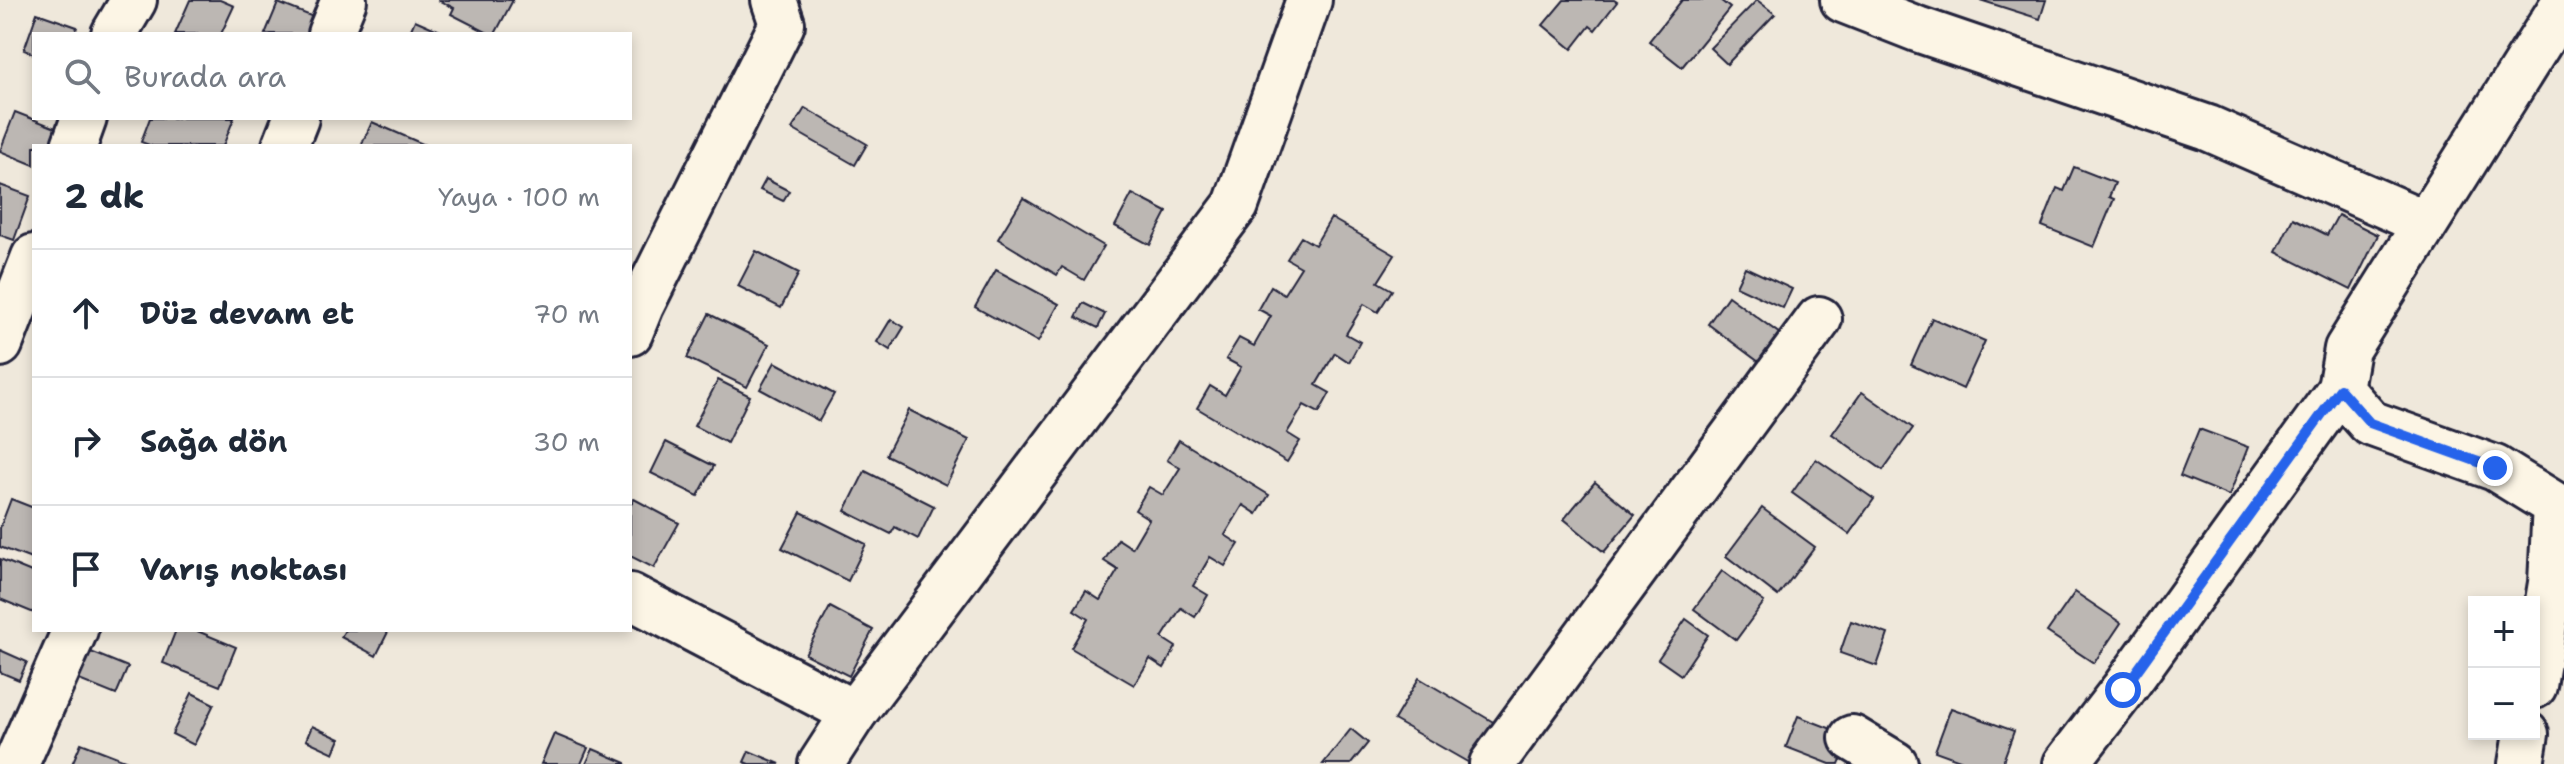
<!DOCTYPE html>
<html lang="tr">
<head>
<meta charset="utf-8">
<style>
	body { margin:0; font-family:"Shantell Sans",sans-serif; background:#f2f2f3; color:#1f2937 }
	.controls { position:absolute; right:24px; bottom:24px; display:grid; overflow:hidden; border-radius:0px; box-shadow:0 4px 12px #0003 }
	.controls button { width:72px; height:72px; display:grid; place-items:center; padding:0; border:0; border-bottom:2px solid #e0e1e3; background:#fff; color:#1f2937; font:40px sans-serif }
	.stop { position:absolute; width:24px; height:24px; margin:-18px; border:6px solid #2563eb; border-radius:50%; background:#fff }
	.stop.end { background:#2563eb; border-color:#fff; box-shadow:0 2px 8px #0008 }
	.list { margin:0; padding:0; list-style:none }
	h2 { display:flex; justify-content:space-between; align-items:center; height:104px; margin:0; padding:0 32px; font-size:34px }
	h2 small { font-size:26px; font-weight:400; color:#747a83 }
	.list li { display:grid; grid-template-columns:52px 1fr auto; gap:24px; align-items:center; box-sizing:border-box; height:128px; padding:0 32px; border-top:2px solid #e0e1e3 }
	.list b { display:block; font-size:30px; white-space:nowrap }
	.list em { font-size:26px; font-style:normal; color:#747a83 }
	.icon { flex:none; width:44px; height:44px; fill:none; stroke:currentColor; stroke-width:2; stroke-linecap:round; stroke-linejoin:round }
	.map { position:relative; flex:none; width:2564px; height:764px; overflow:hidden }
	.search { position:absolute; background:#fff; box-shadow:0 4px 12px #0003; left:32px; top:32px; width:600px; height:88px; display:flex; align-items:center; gap:20px; box-sizing:border-box; padding:0 28px; border-radius:0px; color:#747a83; font-size:30px }
	.panel { position:absolute; background:#fff; box-shadow:0 4px 12px #0003; left:32px; top:144px; width:600px; height:488px; border-radius:0px }
	.map>svg:first-child { display:block }
	.building { fill:#bcb7b3; stroke:#22223b; stroke-width:2 }
	.lines { fill:none; stroke-linecap:round; stroke-linejoin:round }
	.minor-casing { stroke:#22223b; stroke-width:50 }
	.minor { stroke:#fcf5e5; stroke-width:44 }
	.route { stroke:#2563eb; stroke-width:10 }
</style>
</head>
<body>
<div class="map">
<svg width="2564" height="764" viewBox="0 0 2564 764">
	<rect width="100%" height="100%" fill="#efe8db"/>
	<filter id="ink" filterUnits="userSpaceOnUse"><feTurbulence type="fractalNoise" baseFrequency=".0125" numOctaves="2"/><feDisplacementMap in="SourceGraphic" scale="16" xChannelSelector="R" yChannelSelector="G"/><feConvolveMatrix kernelMatrix="1 2 1 2 8 2 1 2 1" color-interpolation-filters="sRGB"/></filter>
	<g filter="url(#ink)">
		<g class="building">
			<path d="M190 0H220L234 6 221 34H175Z"/>
			<path d="M438 0H513L495 34H490L451 14 454 8Z"/>
			<path d="M1564 0H1614L1617 2 1595 30 1590 26 1572 49 1543 25Z"/>
			<path d="M1682 0H1720L1730 8 1682 67 1649 41Z"/>
			<path d="M1757 0 1775 14 1727 64 1710 48Z"/>
			<path d="M1980 0H2046L2040 19Z"/>
			<path d="M278 3 326 22 321 34H265Z"/>
			<path d="M37 13 77 27 75 34H34V54L24 50Z"/>
			<path d="M415 20 447 34H409Z"/>
			<path d="M805 108 867 144 855 165 792 129Z"/>
			<path d="M15 112 66 132 61 146H34V165L0 151Z"/>
			<path d="M150 118H234L223 146H152L141 142Z"/>
			<path d="M372 122 425 145V146H361Z"/>
			<path d="M2074 167 2115 183 2109 197 2114 199 2094 247 2042 226 2057 188 2064 191Z"/>
			<path d="M766 179 789 191 783 201 760 190Z"/>
			<path d="M0 185 30 196 14 240 0 235Z"/>
			<path d="M1132 194 1167 212 1150 245 1115 226Z"/>
			<path d="M1023 198 1104 246 1084 280 1062 267 1057 275 998 239Z"/>
			<path d="M2338 215 2378 235 2351 290 2276 252 2293 218 2327 235Z"/>
			<path d="M1331 218 1395 255 1378 282 1392 290 1378 312 1364 304 1346 334 1360 342 1349 362 1335 353 1316 385 1330 393 1319 413 1304 405 1287 433 1300 441 1287 462 1197 408 1210 386 1225 395 1241 367 1226 359 1239 338 1254 346 1271 316 1258 309 1271 286 1284 294 1301 267 1287 259 1301 237 1315 245Z"/>
			<path d="M756 251 799 273 781 308 738 286Z"/>
			<path d="M1745 267 1792 289 1783 308 1736 286Z"/>
			<path d="M996 270 1059 304 1038 342 975 307Z"/>
			<path d="M1728 296 1780 334 1759 362 1708 324Z"/>
			<path d="M1083 303 1105 314 1098 328 1076 317Z"/>
			<path d="M709 314 769 344 747 387 687 358Z"/>
			<path d="M1932 318 1985 341 1963 389 1911 365Z"/>
			<path d="M891 319 904 327 890 350 877 342Z"/>
			<path d="M775 362 834 394 819 421 760 389Z"/>
			<path d="M718 380 750 396 727 443 694 426Z"/>
			<path d="M1862 392 1913 428 1883 470 1832 434Z"/>
			<path d="M909 410 969 440 946 485 886 455Z"/>
			<path d="M2199 429 2248 447 2229 496 2180 476Z"/>
			<path d="M1179 440 1269 495 1257 514 1243 505 1225 535 1239 544 1225 566 1210 557 1193 586 1208 595 1195 617 1181 608 1162 638 1176 647 1164 668 1150 659 1134 685 1071 648 1088 619 1074 610 1086 591 1100 600 1118 570 1104 561 1118 539 1132 548 1149 519 1135 510 1149 487 1163 495 1180 468 1167 460Z"/>
			<path d="M666 442 714 466 698 496 651 473Z"/>
			<path d="M1816 459 1874 499 1849 534 1792 493Z"/>
			<path d="M865 471 934 506 918 539 895 527 891 534 845 511Z"/>
			<path d="M1595 482 1635 515 1604 552 1564 519Z"/>
			<path d="M11 499 34 508V560L0 547V528Z"/>
			<path d="M634 499 679 523 654 568 630 556V506Z"/>
			<path d="M1762 508 1815 547 1778 596 1726 556Z"/>
			<path d="M801 512 866 544 848 581 782 548Z"/>
			<path d="M0 559 34 573V613L0 599Z"/>
			<path d="M1722 571 1764 602 1736 640 1694 609Z"/>
			<path d="M2075 592 2121 623 2094 663 2047 632Z"/>
			<path d="M830 607 873 630 849 676 805 654Z"/>
			<path d="M1686 619 1708 635 1681 675 1658 659Z"/>
			<path d="M1851 621 1888 634 1877 666 1840 653Z"/>
			<path d="M176 630H195L236 647 220 686 163 663Z"/>
			<path d="M345 630H389L376 656 341 637Z"/>
			<path d="M0 650 27 662 19 680 0 672Z"/>
			<path d="M86 650 128 667 116 695 74 678Z"/>
			<path d="M1419 678 1495 723 1471 764 1394 720Z"/>
			<path d="M192 693 214 704 194 745 172 734Z"/>
			<path d="M1951 708 2014 731 2002 764H1971L1935 751Z"/>
			<path d="M1798 716 1850 736 1839 764H1830L1786 747Z"/>
			<path d="M312 726 340 739 334 753 306 740Z"/>
			<path d="M1351 729 1368 743 1351 764H1323Z"/>
			<path d="M554 734 588 748 581 764H541Z"/>
			<path d="M81 743 135 764H72Z"/>
			<path d="M593 749 626 763V764H586Z"/>
			<path d="M749 751 780 764H749L744 762Z"/>
		</g>
		<g class="lines">
			<g class="minor-casing">
				<g id="minor">
					<path d="M1843 0 1917 29 2208 128 2425 223"/>
					<path d="M114 34 134 0"/>
					<path d="M330 34 344 0"/>
					<path d="M74 146 84 118"/>
					<path d="M285 146 296 118"/>
					<path d="M630 333 641 306 782 24 774 0"/>
					<path d="M0 344 34 257"/>
					<path d="M630 596 854 713"/>
					<path d="M2534 686 2551 583 2555 505 2495 468 2370 423 2340 389 2347 349 2564 3"/>
					<path d="M1852 738 1895 764"/>
					<path d="M16 764 75 630"/>
					<path d="M821 764 854 713 1236 205 1309 0"/>
					<path d="M1492 764 1819 319"/>
					<path d="M2066 764 2123 690 2340 389"/>
					<path d="M2521 764 2526 734"/>
				</g>
			</g>
			<use href="#minor" class="minor"/>
		</g>
	</g>
	<g class="lines" filter="url(#ink)">
		<path class="route" d="M2123 690 2340 389 2370 423 2495 468"/>
	</g>
</svg>
<div class="controls">
<button>+</button>
<button>−</button>
</div>
<div class="stop" style="left:2123px;top:690px"></div>
<div class="stop end" style="left:2495px;top:468px"></div>
<div class="search"><svg class="icon" aria-label="search" viewBox="0 0 24 24"><circle cx="10" cy="10" r="6"/><path d="M15 15l6 6"/></svg>Burada ara</div>
<section class="panel">
<h2>2 dk<small>Yaya · 100 m</small></h2>
<ul class="list">
<li><svg class="icon" aria-label="ahead" viewBox="0 0 24 24"><path d="M12 20V5M6 11l6-6 6 6"/></svg><div><b>Düz devam et</b></div><em>70 m</em></li>
<li><svg class="icon" aria-label="right" viewBox="0 0 24 24"><path d="M7 20v-9h11M14 6l5 5-5 5"/></svg><div><b>Sağa dön</b></div><em>30 m</em></li>
<li><svg class="icon" aria-label="arrive" viewBox="0 0 24 24"><path d="M6 21V4h12l-3 4 3 4H6"/></svg><div><b>Varış noktası</b></div></li>
</ul>
</section>
</div>
</body>
</html>
